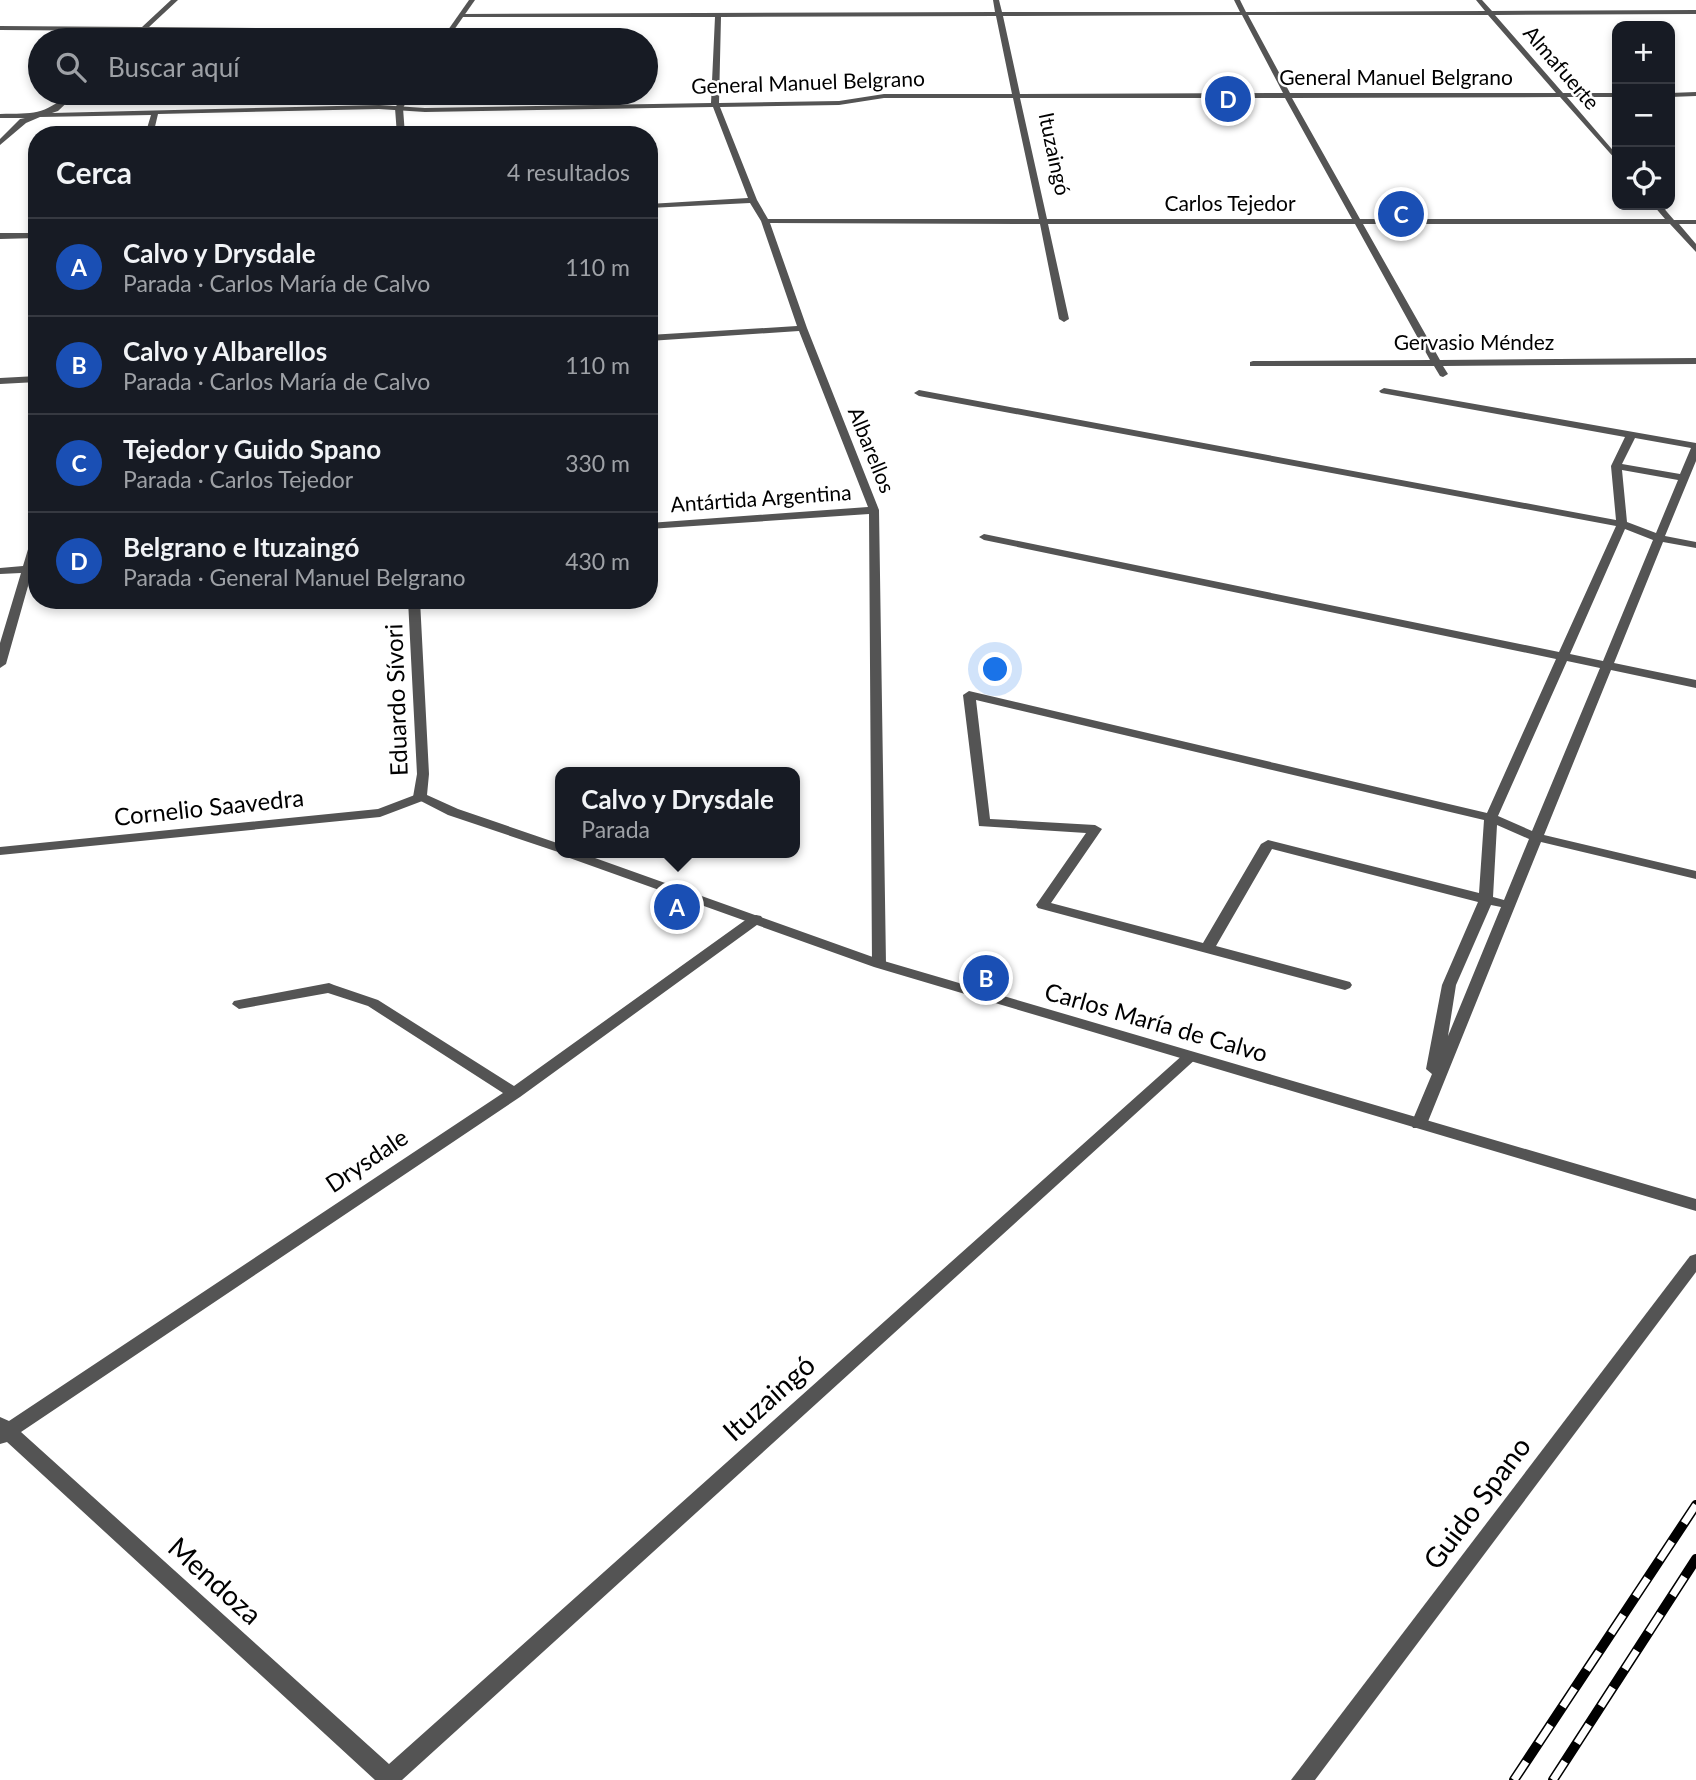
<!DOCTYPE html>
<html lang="es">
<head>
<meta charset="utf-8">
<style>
	body { margin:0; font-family:Lato,sans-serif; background:#20242c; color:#f1f3f6 }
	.controls { position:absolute; right:21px; top:21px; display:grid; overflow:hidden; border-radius:14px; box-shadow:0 4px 10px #0003 }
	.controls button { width:63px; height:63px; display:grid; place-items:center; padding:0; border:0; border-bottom:2px solid #363941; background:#171b24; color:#f1f3f6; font:35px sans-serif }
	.you { position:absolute; left:996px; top:670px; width:24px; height:24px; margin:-18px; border:5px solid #fff; border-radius:50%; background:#1a73e8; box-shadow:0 0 0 10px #1a73e833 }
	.badge { display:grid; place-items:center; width:46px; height:46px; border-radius:50%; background:#858687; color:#fff; font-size:23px; font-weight:700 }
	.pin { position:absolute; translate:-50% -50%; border:4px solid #fff; box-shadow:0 2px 7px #0006 }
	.popup { position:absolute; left:555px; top:767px; width:245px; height:91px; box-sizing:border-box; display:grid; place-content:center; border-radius:14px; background:#171b24; filter:drop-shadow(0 2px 5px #0005); font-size:23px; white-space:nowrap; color:#9ea1a6 }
	.popup b { font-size:26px; color:#f1f3f6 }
	.popup::after { content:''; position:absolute; left:50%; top:100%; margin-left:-14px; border:14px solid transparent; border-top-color:#171b24 }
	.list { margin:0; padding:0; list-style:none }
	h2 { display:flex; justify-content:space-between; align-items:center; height:91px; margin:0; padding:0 28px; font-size:30px }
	h2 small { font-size:23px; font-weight:400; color:#9ea1a6 }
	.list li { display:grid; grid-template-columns:46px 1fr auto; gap:21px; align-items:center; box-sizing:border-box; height:98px; padding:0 28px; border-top:2px solid #363941 }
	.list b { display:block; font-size:26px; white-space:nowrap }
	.list p { margin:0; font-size:23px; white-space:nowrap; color:#9ea1a6 }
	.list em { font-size:23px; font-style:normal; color:#9ea1a6 }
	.icon { flex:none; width:38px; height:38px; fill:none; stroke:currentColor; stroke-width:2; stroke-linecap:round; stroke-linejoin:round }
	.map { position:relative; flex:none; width:1696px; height:1780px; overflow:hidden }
	.search { position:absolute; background:#171b24; box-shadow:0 4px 10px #0003; left:28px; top:28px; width:630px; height:77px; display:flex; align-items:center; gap:18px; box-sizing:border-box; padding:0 24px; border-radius:38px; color:#9ea1a6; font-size:26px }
	.panel { position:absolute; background:#171b24; box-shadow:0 4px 10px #0003; left:28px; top:126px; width:630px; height:483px; border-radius:28px }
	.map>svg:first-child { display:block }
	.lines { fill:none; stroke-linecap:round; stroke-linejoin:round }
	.service { fill:#545454; fill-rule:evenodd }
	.minor { fill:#545454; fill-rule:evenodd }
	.tertiary { fill:#545454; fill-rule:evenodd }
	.rail-casing { stroke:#000; stroke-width:10 }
	.rail { stroke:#fff; stroke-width:7; stroke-dasharray:22; stroke-linecap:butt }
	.wall { fill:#a9a9a9 }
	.shaded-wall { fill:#898989 }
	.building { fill:#c4c4c4; stroke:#898989; stroke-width:2 }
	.labels { text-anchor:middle; stroke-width:5; stroke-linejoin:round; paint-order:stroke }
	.far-street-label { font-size:21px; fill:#000; stroke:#fff }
	.street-label { font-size:24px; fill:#000; stroke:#fff }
	.near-street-label { font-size:28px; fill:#000; stroke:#fff }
</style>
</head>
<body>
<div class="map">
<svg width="1696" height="1780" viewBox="0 0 1696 1780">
	<rect width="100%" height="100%" fill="#fff"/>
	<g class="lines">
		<g class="service">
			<path d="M370 34 372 37 310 40 313 38Z"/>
			<path d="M1384 388 1696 443V461L1665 536 1696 542V548L1663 542 1614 663 1696 680V688L1611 670 1544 835 1696 871V879L1541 842 1427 1124 1425 1128H1413L1411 1124 1432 1074 1426 1069 1442 985 1478 902 1272 849 1216 946 1350 982 1352 985 1350 988 1345 990 1038 908 1036 905 1086 833 979 826 963 695 969 691 1487 813 1556 659 984 540 979 537 984 534 1559 652 1616 526 919 396 914 393 919 390 1616 520 1611 466 1625 437 1381 393 1379 391ZM1635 438 1691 448 1680 474 1622 464ZM1622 470 1678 480 1656 533 1627 522ZM1625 529 1653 540 1603 661 1570 654ZM1567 661 1600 668 1532 831 1498 816ZM976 700 1484 820 1479 893 1268 840 1261 844 1203 943 1051 903 1102 829 1095 825 990 819ZM1497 825 1529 839 1504 900 1493 897ZM1491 905 1501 907 1448 1036 1456 985Z"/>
		</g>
		<g class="minor">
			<path d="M171 0H178L149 27 451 30 454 32 451 34 145 31 136 40H129L138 31 0 30V26L142 27Z"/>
			<path d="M993 0H999L1002 12H1240L1234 0H1240L1246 12 1485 11 1476 0H1482L1492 11 1696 10V14L1495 15 1563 93H1617V97H1567L1617 155V161L1560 97 1292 98 1360 219H1665L1653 205H1661L1674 220H1696V224H1679L1696 244V252L1670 224H1363L1440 360 1696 358V364L1443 366 1448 374 1443 377 1440 376 1434 366H1250V362L1253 361 1430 360 1355 224H1048L1069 319 1064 322 1059 319 1040 224 770 223 807 328 879 510 886 964 879 968 872 964 869 514 649 529V523L868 507 799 331 649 341V335L797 326 761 221 750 203 649 208V204L748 198 713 107 425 112 379 109 158 114 153 135H145L151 115 40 117 26 123 0 145V139L20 119 25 118H0V114C34 113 43 116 69 93H77L58 111 52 113 379 105 425 108 711 103 715 17H460L462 14 995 12ZM1242 15 1283 93 1020 94 1003 16ZM1248 15H1488L1556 93H1290ZM996 16 1012 94H884L839 101 719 103 721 17ZM884 98H1013L1039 219H768L757 200 720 107 839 105ZM1020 98H1285L1352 219H1047Z"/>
			<path d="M1696 92V96L1670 97V93Z"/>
			<path d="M0 233H37V238L0 239Z"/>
			<path d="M37 376V382L0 384V378Z"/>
			<path d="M37 533V556L34 565H37V571L32 572 6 664 0 668V643L21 573 0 574V568L23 566 32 536Z"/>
			<path d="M420 793 425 794 427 797 425 800 380 817 0 855V847L378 809Z"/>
			<path d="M756 915 761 916 763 919 761 922 520 1097 21 1432 389 1764 1185 1053 1190 1052 1198 1057 402 1780H375L7 1442 0 1444V1417L9 1421 503 1093 368 1006 328 993 239 1009 232 1004 234 1001 329 983 334 985 378 1000 514 1086 751 916Z"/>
			<path d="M1696 1254V1272L1315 1780H1291L1690 1256Z"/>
		</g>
		<g class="tertiary">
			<path d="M469 0H475L447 40H441Z"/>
			<path d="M404 93H411L403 108 405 135H397L395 108Z"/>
			<path d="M408 600H420L429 774 427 795 458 809 560 844 561 853 448 815 413 797 417 774Z"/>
			<path d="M562 853H581L884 961 1696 1199V1211L874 967 564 856Z"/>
		</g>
		<g class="rail-casing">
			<g id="rail">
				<path d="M1514 1780 1696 1505"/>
				<path d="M1553 1780 1696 1559"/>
			</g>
		</g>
		<use href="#rail" class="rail"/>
	</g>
	<path class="wall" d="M408 29 409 40H351V39Z"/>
	<path class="shaded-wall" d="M408 29 409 40H404L403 36Z"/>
	<path class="building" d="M358 29H408L403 36H385L382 40 351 39Z"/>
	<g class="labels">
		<g class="far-street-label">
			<text transform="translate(1561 68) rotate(49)" y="7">Almafuerte</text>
			<text x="1396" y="85">General Manuel Belgrano</text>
			<text transform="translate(808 83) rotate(-2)" y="7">General Manuel Belgrano</text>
			<text transform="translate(1054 154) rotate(78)" y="7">Ituzaingó</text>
			<text x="1230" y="211">Carlos Tejedor</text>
			<text x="1474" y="350">Gervasio Méndez</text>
			<text transform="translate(871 450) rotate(68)" y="7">Albarellos</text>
			<text transform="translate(761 499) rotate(-4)" y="7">Antártida Argentina</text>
		</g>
		<g class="street-label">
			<text transform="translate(397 700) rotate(-92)" y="8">Eduardo Sívori</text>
			<text transform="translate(209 808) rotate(-6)" y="8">Cornelio Saavedra</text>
			<text transform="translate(1156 1023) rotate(16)" y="8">Carlos María de Calvo</text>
			<text transform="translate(367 1161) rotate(-34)" y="8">Drysdale</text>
		</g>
		<g class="near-street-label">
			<text transform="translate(769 1398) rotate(-42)" y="10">Ituzaingó</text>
			<text transform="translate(1477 1503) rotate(-53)" y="10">Guido Spano</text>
			<text transform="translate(215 1581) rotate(42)" y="10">Mendoza</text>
		</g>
	</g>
</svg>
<div class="controls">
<button>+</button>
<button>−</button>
<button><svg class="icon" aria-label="locate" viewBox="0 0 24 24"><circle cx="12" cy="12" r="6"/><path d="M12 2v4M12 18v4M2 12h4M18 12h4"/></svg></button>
</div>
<div class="you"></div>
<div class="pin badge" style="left:677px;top:907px;background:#1a4fb4">A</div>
<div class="popup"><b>Calvo y Drysdale</b>Parada</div>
<div class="pin badge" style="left:986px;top:978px;background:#1a4fb4">B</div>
<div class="pin badge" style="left:1401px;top:214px;background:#1a4fb4">C</div>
<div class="pin badge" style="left:1228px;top:99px;background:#1a4fb4">D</div>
<div class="search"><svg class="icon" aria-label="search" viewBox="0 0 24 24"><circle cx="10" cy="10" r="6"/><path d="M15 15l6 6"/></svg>Buscar aquí</div>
<section class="panel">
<h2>Cerca<small>4 resultados</small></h2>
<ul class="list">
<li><span class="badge" style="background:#1a4fb4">A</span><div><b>Calvo y Drysdale</b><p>Parada · Carlos María de Calvo</p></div><em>110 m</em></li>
<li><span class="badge" style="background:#1a4fb4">B</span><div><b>Calvo y Albarellos</b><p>Parada · Carlos María de Calvo</p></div><em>110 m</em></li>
<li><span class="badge" style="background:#1a4fb4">C</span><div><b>Tejedor y Guido Spano</b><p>Parada · Carlos Tejedor</p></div><em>330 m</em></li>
<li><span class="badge" style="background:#1a4fb4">D</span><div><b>Belgrano e Ituzaingó</b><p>Parada · General Manuel Belgrano</p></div><em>430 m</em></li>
</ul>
</section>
</div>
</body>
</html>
